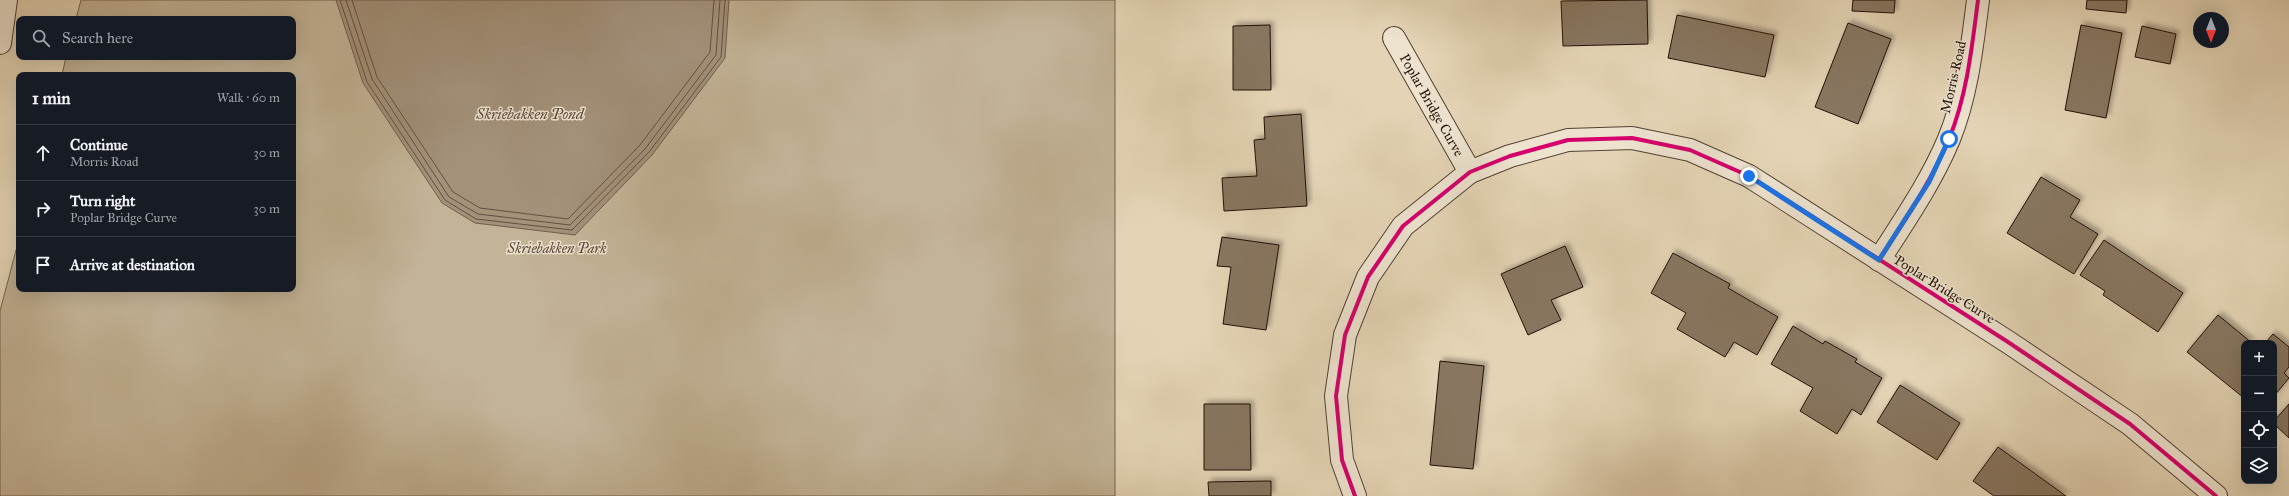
<!DOCTYPE html>
<html lang="en">
<head>
<meta charset="utf-8">
<style>
	body { margin:0; font-family:"IM FELL Great Primer",serif; background:#242831; color:#f1f3f6 }
	.controls { position:absolute; right:12px; bottom:12px; display:grid; overflow:hidden; border-radius:8px; box-shadow:0 4px 16px #0002 }
	.controls button { width:36px; height:36px; display:grid; place-items:center; padding:0; border:0; border-bottom:1px solid #363941; background:#171b24; color:#f1f3f6; font:20px sans-serif }
	.compass { position:absolute; left:2193px; top:12px; width:36px; height:36px; border-radius:50%; background:#171b24; box-shadow:0 4px 16px #0002; rotate:180deg }
	.stop { position:absolute; width:12px; height:12px; margin:-9px; border:3px solid #1a73e8; border-radius:50%; background:#fff }
	.stop.end { background:#1a73e8; border-color:#fff; box-shadow:0 1px 4px #0008 }
	.list { margin:0; padding:0; list-style:none }
	h2 { display:flex; justify-content:space-between; align-items:center; height:52px; margin:0; padding:0 16px; font-size:17px }
	h2 small { font-size:13px; font-weight:400; color:#9ea1a6 }
	.list li { display:grid; grid-template-columns:26px 1fr auto; gap:12px; align-items:center; box-sizing:border-box; height:56px; padding:0 16px; border-top:1px solid #363941 }
	.list b { display:block; font-size:15px; white-space:nowrap }
	.list p { margin:0; font-size:13px; white-space:nowrap; color:#9ea1a6 }
	.list em { font-size:13px; font-style:normal; color:#9ea1a6 }
	.icon { flex:none; width:22px; height:22px; fill:none; stroke:currentColor; stroke-width:2; stroke-linecap:round; stroke-linejoin:round }
	.map { position:relative; flex:none; width:2289px; height:496px; overflow:hidden }
	.search { position:absolute; background:#171b24; box-shadow:0 4px 16px #0002; left:16px; top:16px; width:280px; height:44px; display:flex; align-items:center; gap:10px; box-sizing:border-box; padding:0 14px; border-radius:8px; color:#9ea1a6; font-size:15px }
	.panel { position:absolute; background:#171b24; box-shadow:0 4px 16px #0002; left:16px; top:72px; width:280px; height:220px; border-radius:8px }
	.map>svg:first-child { display:block }
	.green { fill:#c3b397; stroke:#74624e }
	.water { fill:#a3917a; stroke:#705d4c }
	.lines { fill:none; stroke-linecap:round; stroke-linejoin:round }
	.shore { stroke:#645040; stroke-width:1 }
	.building { fill:#887661; stroke:#241006; filter:url(#shadow) }
	.minor-casing { stroke:#544132; stroke-width:24 }
	.minor { stroke:#ede3cf; stroke-width:22 }
	.cycleway-casing { stroke:#ede3cf; stroke-width:6 }
	.cycleway { stroke:#d6006c; stroke-width:4 }
	.route { stroke:#1a73e8; stroke-width:5 }
	.labels { text-anchor:middle; stroke-width:3; stroke-linejoin:round; paint-order:stroke }
	.street-label { font-size:14px; fill:#241006; stroke:#ede3cf }
	.park-label { font-size:14px; font-style:italic; fill:#5c4939; stroke:#ede3cf }
	.water-label { font-size:15px; font-style:italic; fill:#5d4a3a; stroke:#ede3cf }
</style>
</head>
<body>
<div class="map">
<svg width="2289" height="496" viewBox="0 0 2289 496">
	<defs>
		<filter id="shadow"><feDropShadow dx="3.5" dy="-3.5" stdDeviation="2" flood-color="#0004"/></filter>
	</defs>
	<rect width="100%" height="100%" fill="#e4d4b5"/>
	<filter id="stains"><feTurbulence type="fractalNoise" baseFrequency=".005" numOctaves="4"/><feColorMatrix values="0 0 0 0 .2 0 0 0 0 .09 0 0 0 0 .02 0 0 0 .5 -.17"/></filter>
	<radialGradient id="worn" r=".72"><stop offset=".6" stop-color="#630" stop-opacity="0"/><stop offset="1" stop-color="#630" stop-opacity=".3"/></radialGradient>
	<path class="green" d="M81 0H1115V496H0V311L19 239V289H293V75H62L66 57H293V19H76Z"/>
	<path class="water" d="M336 0H729L725 58 652 155 575 235 475 223 442 203 363 83Z"/>
	<g class="lines">
		<g class="shore">
			<path d="M340 0 367 82 445 200 476 219 572 230 649 152 721 57 725 0"/>
			<path d="M346 0 372 79 449 197 478 214 570 225 645 149 716 55 720 0"/>
			<path d="M352 0 377 77 453 192 480 208 568 219 640 145 710 52 714 0"/>
		</g>
	</g>
	<g class="building">
		<path d="M1647 0 1648 44 1563 46 1561 1Z"/>
		<path d="M1853 0H1895L1894 13 1852 11Z"/>
		<path d="M2087 0H2127L2126 13 2086 9Z"/>
		<path d="M1677 15 1774 35 1765 77 1668 58Z"/>
		<path d="M1848 23 1891 39 1858 124 1815 107Z"/>
		<path d="M1270 25 1271 90H1233V26Z"/>
		<path d="M2081 25 2122 33 2106 118 2065 110Z"/>
		<path d="M2142 26 2176 34 2170 64 2135 57Z"/>
		<path d="M1301 114 1307 206 1224 211 1222 178 1257 176 1254 140 1265 139 1264 117Z"/>
		<path d="M2041 177 2080 200 2070 217 2098 234 2074 274 2007 233Z"/>
		<path d="M1222 237 1279 245 1266 330 1223 324 1231 267 1217 266Z"/>
		<path d="M2104 240 2183 293 2158 332 2103 295 2105 291 2080 275Z"/>
		<path d="M1565 246 1583 287 1551 300 1561 320 1528 335 1501 274Z"/>
		<path d="M1673 253 1730 284 1728 288 1778 317 1757 355 1734 342 1725 357 1677 329 1686 313 1651 293Z"/>
		<path d="M2218 315 2252 343H2244V398L2187 352Z"/>
		<path d="M1793 326 1823 344 1825 341 1857 359 1855 362 1882 378 1861 415 1852 409 1837 434 1800 411 1813 388 1771 364Z"/>
		<path d="M2273 334 2289 347V367L2284 373 2289 378 2274 396V343H2265Z"/>
		<path d="M1440 361 1484 366 1473 469 1430 465Z"/>
		<path d="M1900 385 1960 423 1937 460 1877 422Z"/>
		<path d="M1204 404H1250L1251 470H1204Z"/>
		<path d="M2289 404V438L2274 424V421Z"/>
		<path d="M1998 447 2066 496H1994L1973 481Z"/>
		<path d="M1271 481V496H1209L1208 482Z"/>
	</g>
	<g class="lines">
		<g class="minor-casing">
			<g id="minor">
				<path id="s1" d="M1394 38 1470 172"/>
				<path d="M0 43 6 0"/>
				<path d="M1879 260C1904 221 1931 182 1949 139 1967 95 1972 47 1978 0"/>
				<path d="M1355 496 1342 460 1336 396 1345 335 1368 277 1403 226 1470 172 1510 156 1568 140 1632 138 1690 150 1749 176 2008 342 2130 424 2216 496"/>
			</g>
		</g>
		<use href="#minor" class="minor"/>
		<g class="cycleway-casing">
			<g id="cycleway">
				<path d="M1879 260C1904 221 1931 182 1949 139 1967 95 1972 47 1978 0"/>
				<path d="M1355 496 1342 460 1336 396 1345 335 1368 277 1403 226 1470 172 1510 156 1568 140 1632 138 1690 150 1749 176 2008 342 2130 424 2216 496"/>
			</g>
		</g>
		<use href="#cycleway" class="cycleway"/>
	</g>
	<g class="lines">
		<path class="route" d="M1749 176 1879 260 1929 182 1949 139"/>
	</g>
	<g class="labels">
		<g class="street-label">
			<text transform="translate(1953 77) rotate(-77)" y="5">Morris Road</text>
			<text dy="5" stroke="none"><textPath href="#s1" startOffset="77">Poplar Bridge Curve</textPath></text>
			<text transform="translate(1945 289) rotate(32)" y="5">Poplar Bridge Curve</text>
		</g>
		<g class="park-label">
			<text x="557" y="253">Skriebakken Park</text>
		</g>
		<g class="water-label">
			<text x="530" y="119">Skriebakken Pond</text>
		</g>
	</g>
	<rect width="100%" height="100%" filter="url(#stains)"/>
	<rect width="100%" height="100%" fill="url(#worn)"/>
</svg>
<div class="controls">
<button>+</button>
<button>−</button>
<button><svg class="icon" aria-label="locate" viewBox="0 0 24 24"><circle cx="12" cy="12" r="6"/><path d="M12 2v4M12 18v4M2 12h4M18 12h4"/></svg></button>
<button><svg class="icon" aria-label="layers" viewBox="0 0 24 24"><path d="M12 4l9 5-9 5-9-5zM3 14l9 5 9-5"/></svg></button>
</div>
<svg class="compass" viewBox="-18 -18 36 36"><path d="M0-13l5 13h-10z" fill="#e53935"/><path d="M0 13l5-13h-10z" fill="#9ea1a6"/></svg>
<div class="stop" style="left:1949px;top:139px"></div>
<div class="stop end" style="left:1749px;top:176px"></div>
<div class="search"><svg class="icon" aria-label="search" viewBox="0 0 24 24"><circle cx="10" cy="10" r="6"/><path d="M15 15l6 6"/></svg>Search here</div>
<section class="panel">
<h2>1 min<small>Walk · 60 m</small></h2>
<ul class="list">
<li><svg class="icon" aria-label="ahead" viewBox="0 0 24 24"><path d="M12 20V5M6 11l6-6 6 6"/></svg><div><b>Continue</b><p>Morris Road</p></div><em>30 m</em></li>
<li><svg class="icon" aria-label="right" viewBox="0 0 24 24"><path d="M7 20v-9h11M14 6l5 5-5 5"/></svg><div><b>Turn right</b><p>Poplar Bridge Curve</p></div><em>30 m</em></li>
<li><svg class="icon" aria-label="arrive" viewBox="0 0 24 24"><path d="M6 21V4h12l-3 4 3 4H6"/></svg><div><b>Arrive at destination</b></div></li>
</ul>
</section>
</div>
</body>
</html>
